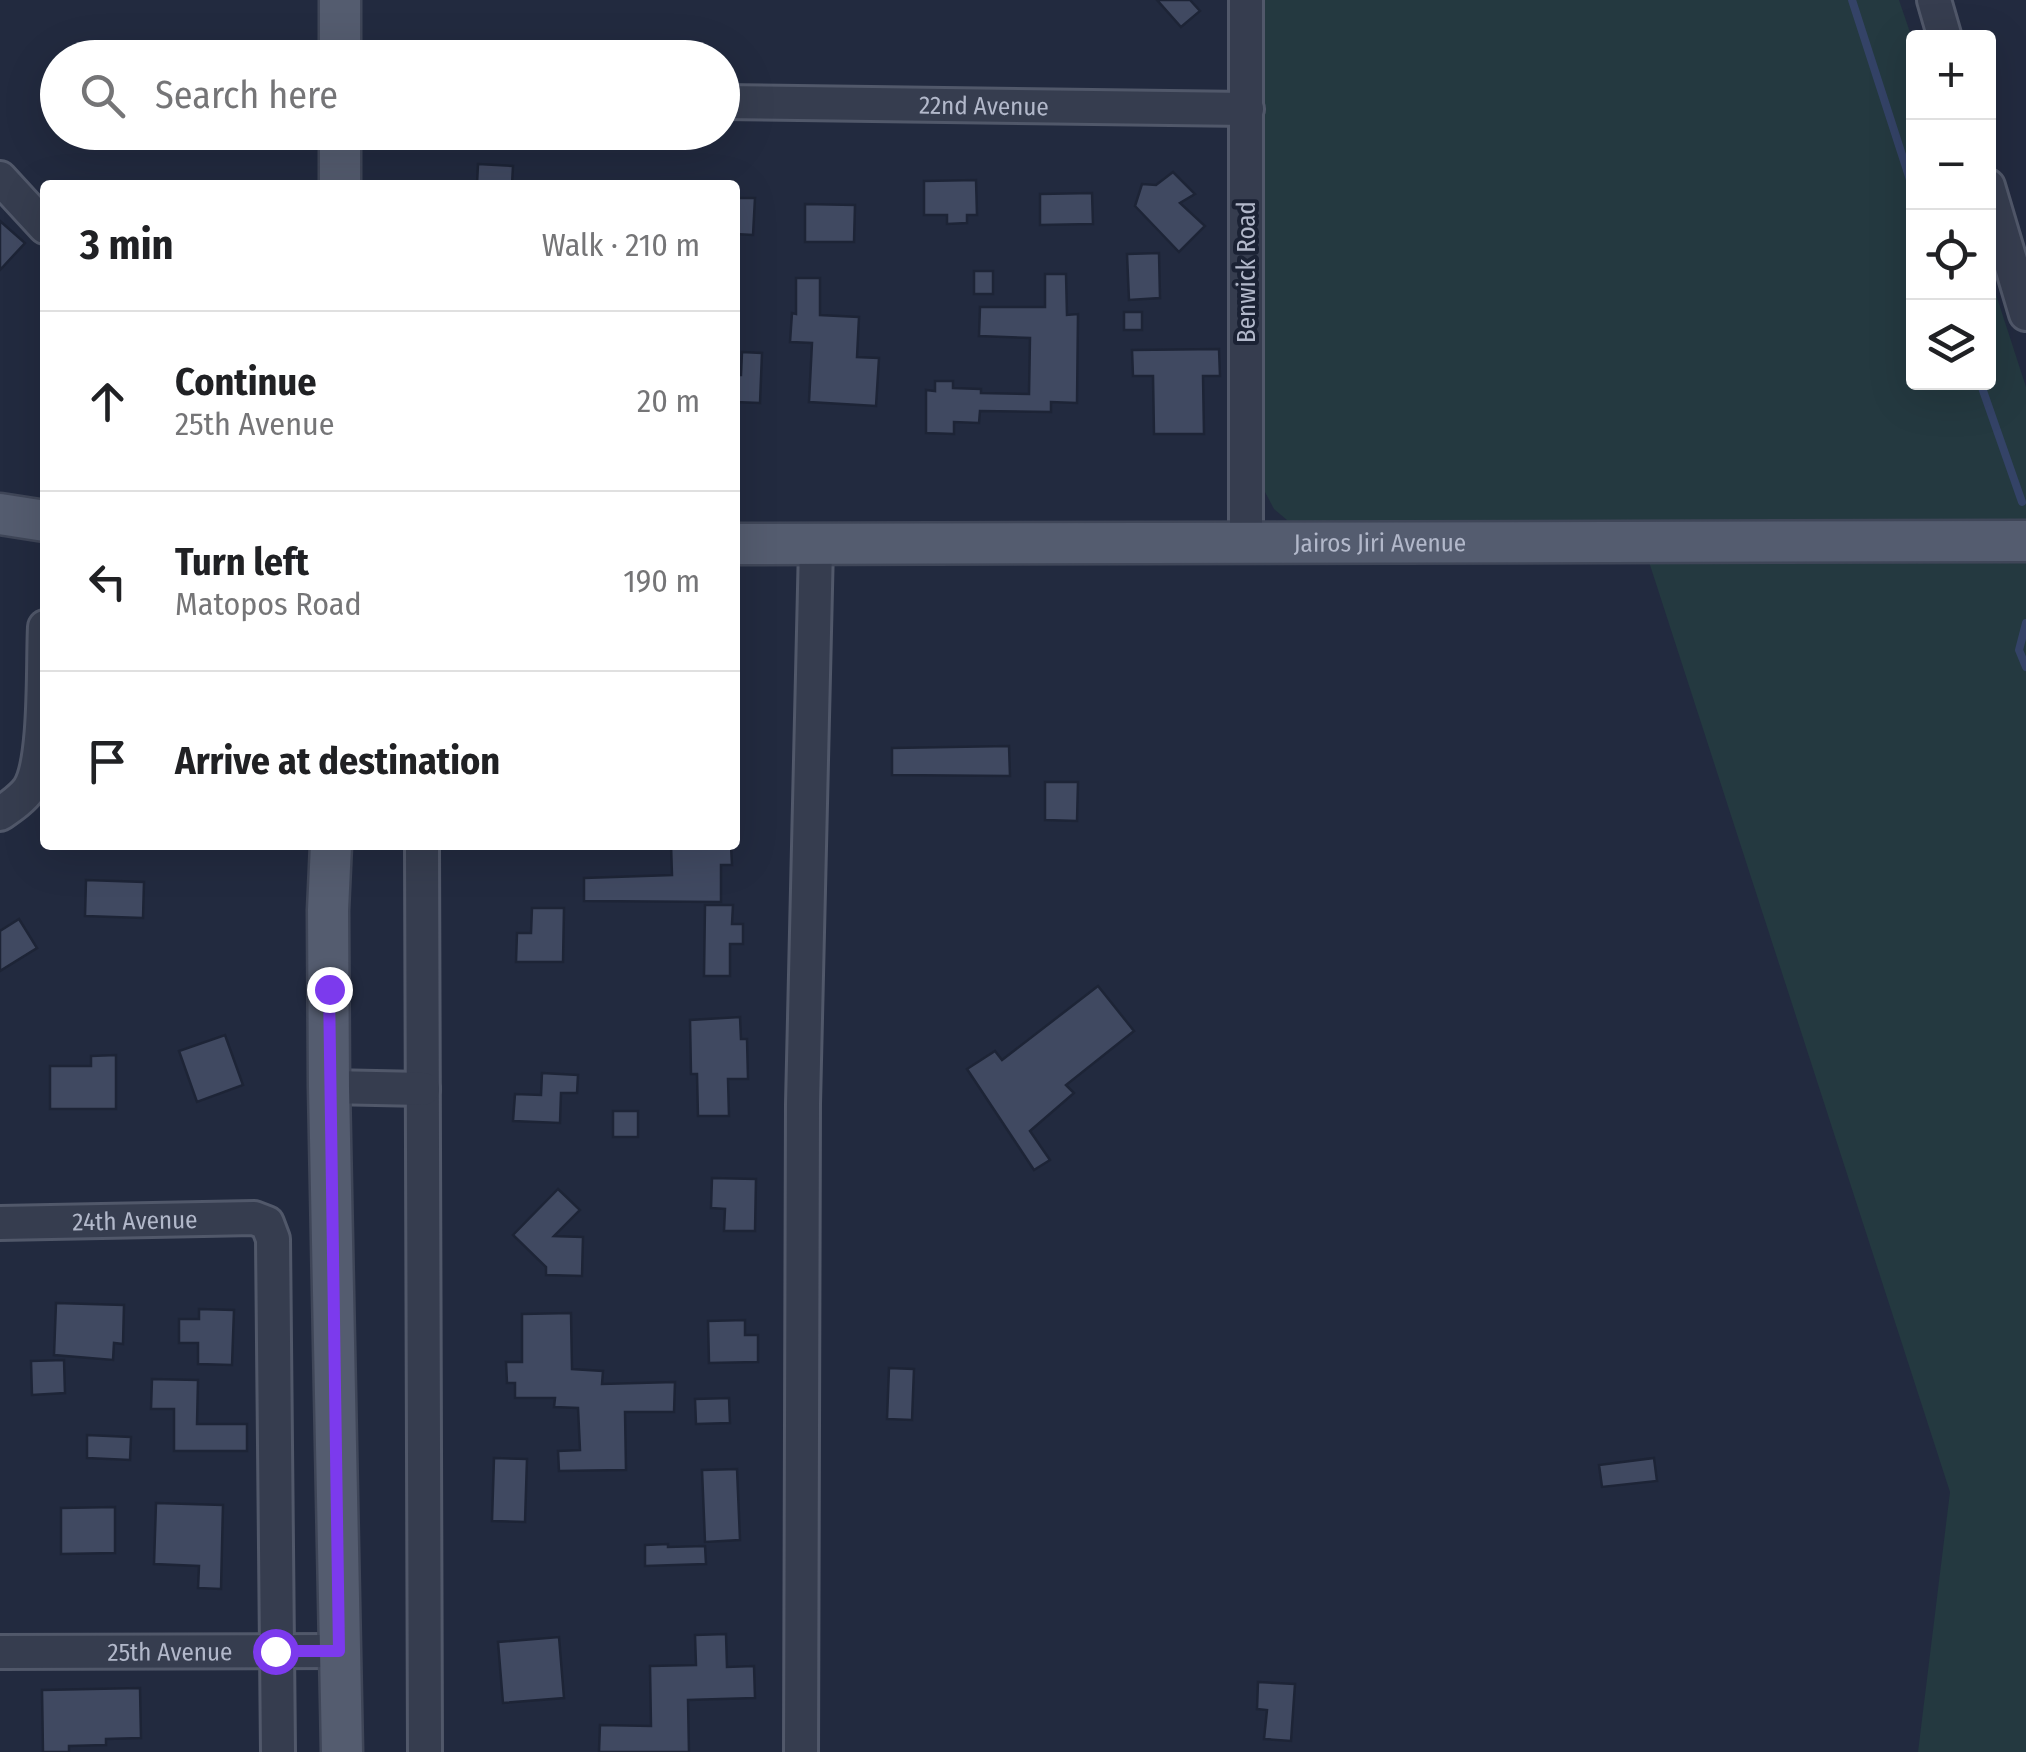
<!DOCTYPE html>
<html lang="en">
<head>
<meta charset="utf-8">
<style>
	body { margin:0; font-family:"Fira Sans Condensed",sans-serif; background:#f2f2f2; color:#202124 }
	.controls { position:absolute; right:30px; top:30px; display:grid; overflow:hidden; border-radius:10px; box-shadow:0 10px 40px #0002 }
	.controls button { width:90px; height:90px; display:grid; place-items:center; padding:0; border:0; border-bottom:2px solid #e0e0e0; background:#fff; color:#202124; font:50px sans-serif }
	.stop { position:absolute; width:30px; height:30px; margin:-22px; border:8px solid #7c3aed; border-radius:50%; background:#fff }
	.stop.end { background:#7c3aed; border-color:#fff; box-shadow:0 2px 10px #0008 }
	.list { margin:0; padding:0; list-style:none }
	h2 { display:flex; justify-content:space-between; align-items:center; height:130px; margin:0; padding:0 40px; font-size:42px }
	h2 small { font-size:32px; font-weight:400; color:#757577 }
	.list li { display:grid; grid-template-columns:65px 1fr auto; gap:30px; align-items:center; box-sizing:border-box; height:180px; padding:0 40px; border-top:2px solid #e0e0e0 }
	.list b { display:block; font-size:38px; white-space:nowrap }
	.list p { margin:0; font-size:32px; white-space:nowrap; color:#757577 }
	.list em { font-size:32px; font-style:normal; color:#757577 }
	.icon { flex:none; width:55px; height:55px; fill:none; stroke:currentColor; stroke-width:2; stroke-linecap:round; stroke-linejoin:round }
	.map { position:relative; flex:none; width:2026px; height:1752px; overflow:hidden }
	.search { position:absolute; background:#fff; box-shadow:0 10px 40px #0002; left:40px; top:40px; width:700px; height:110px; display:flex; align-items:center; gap:25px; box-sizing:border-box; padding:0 35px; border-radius:55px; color:#757577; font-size:38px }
	.panel { position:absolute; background:#fff; box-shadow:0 10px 40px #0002; left:40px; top:180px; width:700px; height:670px; border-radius:10px }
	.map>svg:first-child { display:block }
	.green { fill:#243940 }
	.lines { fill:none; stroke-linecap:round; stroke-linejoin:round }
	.stream { stroke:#344367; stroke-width:8 }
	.building { fill:#404961; stroke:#1d2436; stroke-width:2.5 }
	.minor-casing { stroke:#51586a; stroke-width:38 }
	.major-casing { stroke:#3f4658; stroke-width:45 }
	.minor { stroke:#363d4f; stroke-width:32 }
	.major { stroke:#545c6f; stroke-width:40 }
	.route { stroke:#7c3aed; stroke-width:12 }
	.labels { text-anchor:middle; stroke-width:8; stroke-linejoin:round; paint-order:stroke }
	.street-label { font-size:25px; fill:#b2b8ca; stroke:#1b2234 }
</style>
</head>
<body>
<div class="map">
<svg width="2026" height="1752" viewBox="0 0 2026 1752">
	<rect width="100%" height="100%" fill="#222a3f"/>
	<path class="green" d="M1258 0H1899L1914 44V382H1988L1989 273 2026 387V1752H1918L1950 1492 1639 531H1300L1274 509 1255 473Z"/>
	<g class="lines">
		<g class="stream">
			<path d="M1852 0 1914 192"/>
			<path d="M1980 382 2022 502"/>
			<path d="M2026 623 2019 650 2026 667"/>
		</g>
	</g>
	<g class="building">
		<path d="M1157 0H1190L1200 11 1181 27Z"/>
		<path d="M478 164 513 166 512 185 477 184Z"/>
		<path d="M1173 172 1195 194 1180 203 1205 226 1179 252 1135 206 1142 184 1156 185Z"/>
		<path d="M976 180 977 215H967V223L947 224V215H924V181Z"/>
		<path d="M1092 193 1093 224 1040 225V194Z"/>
		<path d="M735 198H755L753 235 735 234Z"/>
		<path d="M805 204 855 205 854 242H805Z"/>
		<path d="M0 221 25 243 0 270Z"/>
		<path d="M1159 253 1160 298 1129 300 1127 254Z"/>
		<rect x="974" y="271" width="19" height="23"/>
		<path d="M1045 274H1066L1067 315 1078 314 1077 403 1051 402V412L980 411 979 423 954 422V434L926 433V390L935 391V381H953V388L981 389V393L1029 394 1030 338 979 336 980 307H1045Z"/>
		<path d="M796 278H820V315L859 317 857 357 879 358 876 406 809 402 812 343 790 342 792 313 796 314Z"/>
		<rect x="1124" y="312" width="18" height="18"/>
		<path d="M1219 349 1220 376H1203L1204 434H1154L1153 376H1133L1132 350Z"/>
		<path d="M742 352 762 353 760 403 735 402V375H741Z"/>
		<path d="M1009 746 1010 776 892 775V748Z"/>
		<path d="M1045 782H1078L1077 821 1045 820Z"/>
		<path d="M671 845H731L732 865H721V902L584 901V878L672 875Z"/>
		<path d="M86 880 144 882 143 918 85 916Z"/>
		<path d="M705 905H733L732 924H743V944H730V976H704Z"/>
		<path d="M532 908H564L563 962H516L517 933H531Z"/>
		<path d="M19 919 37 948 0 971V931Z"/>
		<path d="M1098 986 1134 1031 1066 1085 1074 1093 1030 1131 1050 1160 1034 1170 967 1069 995 1051 1002 1060Z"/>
		<path d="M740 1017 741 1039H747L748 1079H728L729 1116H698L697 1074H691L690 1020Z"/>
		<path d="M225 1035 243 1085 197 1102 179 1051Z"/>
		<path d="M116 1055V1109H50V1066H91V1056Z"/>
		<path d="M542 1073 578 1075 577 1093H561L560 1123 513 1121 515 1094 541 1095Z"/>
		<rect x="613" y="1111" width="25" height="26"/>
		<path d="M712 1178 756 1179 755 1231H724L725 1209 711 1208Z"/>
		<path d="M558 1189 580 1210 554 1236 583 1237 582 1276 546 1275V1267L513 1235Z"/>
		<path d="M56 1303 124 1305 123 1344 114 1343 113 1360 54 1355Z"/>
		<path d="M199 1309 234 1310 232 1365 198 1364V1343H179V1319H199Z"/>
		<path d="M571 1313 572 1369 603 1371 602 1384 675 1382 674 1412H625L626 1470 559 1471 558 1451 580 1450 578 1408 554 1407 555 1398H515V1383H507L506 1362H522V1314Z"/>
		<path d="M745 1320V1335H758V1362L709 1363 708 1321Z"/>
		<path d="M64 1360 65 1393 32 1395 31 1361Z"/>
		<path d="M889 1368 914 1369 912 1420 887 1419Z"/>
		<path d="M152 1379 198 1380 197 1424H247V1451H174V1409H151Z"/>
		<path d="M729 1398 730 1423 696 1424 695 1399Z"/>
		<path d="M87 1435 131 1437 130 1460 87 1458Z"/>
		<path d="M494 1458 527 1459 525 1522 492 1521Z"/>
		<path d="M1654 1458 1657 1481 1602 1487 1599 1465Z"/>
		<path d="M737 1469 740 1540 705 1542 702 1470Z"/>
		<path d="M156 1503 223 1505 221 1589 198 1588 199 1566 154 1564Z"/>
		<path d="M115 1507V1553L61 1554V1508Z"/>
		<path d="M668 1544V1547L705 1546 706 1564 645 1566V1545Z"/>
		<path d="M726 1634 727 1667 754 1666 755 1698 688 1700 689 1752H599L600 1725 651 1726 650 1666 696 1665 695 1635Z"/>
		<path d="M559 1637 564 1698 503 1703 498 1642Z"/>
		<path d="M1258 1682 1295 1684 1291 1741 1264 1739 1267 1710 1257 1709Z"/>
		<path d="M140 1688 141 1738 106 1739V1745L69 1746V1752H43L42 1690Z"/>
	</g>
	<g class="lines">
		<g class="minor-casing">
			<g id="minor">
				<path d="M1934 0 1945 38"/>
				<path id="s1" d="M722 102 1247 109"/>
				<path d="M0 178 45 227"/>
				<path d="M1988 186 2026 314"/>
				<path d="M1246 545V0"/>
				<path d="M0 814C10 807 22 799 29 789 47 761 43 663 45 627"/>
				<path d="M422 845 425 1752"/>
				<path d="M329 1087 423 1089"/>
				<path id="s2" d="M0 1223 254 1218 267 1223 273 1239 278 1752"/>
				<path id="s3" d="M0 1652 339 1651"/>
				<path d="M801 1752 803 1104 816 546"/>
			</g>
		</g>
		<g class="major-casing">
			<g id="major">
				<path d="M340 0V58"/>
				<path d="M340 132V185"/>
				<path d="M0 514 45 521"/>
				<path id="s4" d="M735 544 2026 541"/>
				<path d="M331 845 328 910 329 1087 342 1752"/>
			</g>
		</g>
		<use href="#minor" class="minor"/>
		<use href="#major" class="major"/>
	</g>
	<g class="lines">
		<path class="route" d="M275 1651H339L329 989"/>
	</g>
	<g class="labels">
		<g class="street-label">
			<text dy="9" stroke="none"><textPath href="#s1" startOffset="262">22nd Avenue</textPath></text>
			<text transform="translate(1246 272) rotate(-90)" y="9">Benwick Road</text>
			<text dy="9" stroke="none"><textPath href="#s4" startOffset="645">Jairos Jiri Avenue</textPath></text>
			<text dy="9" stroke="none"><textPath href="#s2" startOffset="135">24th Avenue</textPath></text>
			<text dy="9" stroke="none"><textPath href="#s3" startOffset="170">25th Avenue</textPath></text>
		</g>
	</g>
</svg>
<div class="controls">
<button>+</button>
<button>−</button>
<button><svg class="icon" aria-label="locate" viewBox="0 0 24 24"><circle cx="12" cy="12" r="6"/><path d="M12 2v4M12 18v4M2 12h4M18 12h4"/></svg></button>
<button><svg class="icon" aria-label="layers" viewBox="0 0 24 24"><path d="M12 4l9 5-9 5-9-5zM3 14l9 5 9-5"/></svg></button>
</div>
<div class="stop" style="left:275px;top:1651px"></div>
<div class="stop end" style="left:329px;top:989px"></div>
<div class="search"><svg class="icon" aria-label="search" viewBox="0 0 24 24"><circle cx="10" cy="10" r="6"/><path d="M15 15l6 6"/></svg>Search here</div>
<section class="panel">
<h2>3 min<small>Walk · 210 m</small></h2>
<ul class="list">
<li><svg class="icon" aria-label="ahead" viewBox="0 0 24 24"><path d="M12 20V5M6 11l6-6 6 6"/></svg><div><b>Continue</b><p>25th Avenue</p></div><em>20 m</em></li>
<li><svg class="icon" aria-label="left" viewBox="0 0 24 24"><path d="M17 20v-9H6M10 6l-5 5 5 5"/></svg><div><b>Turn left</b><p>Matopos Road</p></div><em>190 m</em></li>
<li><svg class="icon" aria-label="arrive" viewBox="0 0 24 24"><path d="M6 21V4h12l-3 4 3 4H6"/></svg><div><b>Arrive at destination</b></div></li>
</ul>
</section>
</div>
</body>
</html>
